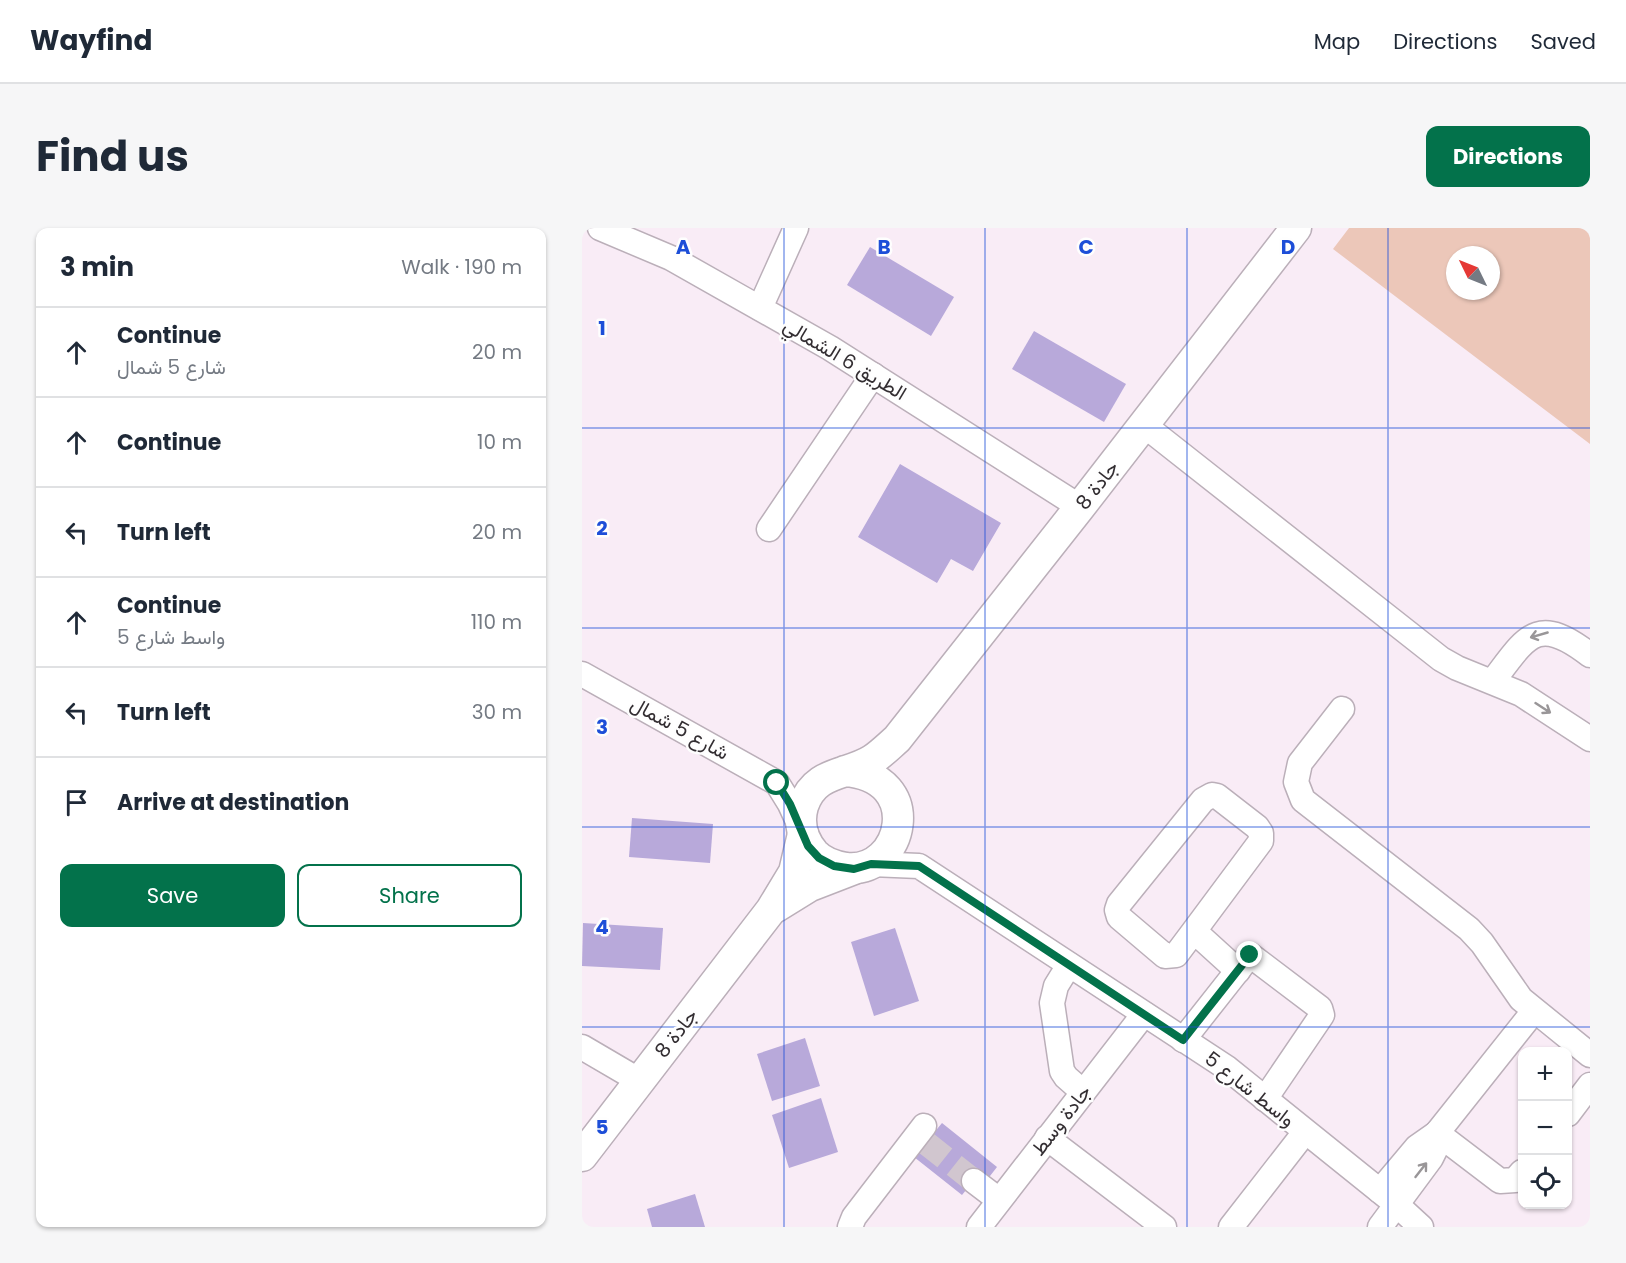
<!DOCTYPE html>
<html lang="en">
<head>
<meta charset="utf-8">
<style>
	body { margin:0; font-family:Poppins,Vazirmatn,sans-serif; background:#f6f6f7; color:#1f2937 }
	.controls { position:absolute; right:18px; bottom:18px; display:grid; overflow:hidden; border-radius:12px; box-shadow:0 2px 4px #0004 }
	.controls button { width:54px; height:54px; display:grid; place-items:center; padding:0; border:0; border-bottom:2px solid #e0e1e3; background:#fff; color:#1f2937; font:30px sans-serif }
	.compass { position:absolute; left:864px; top:18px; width:54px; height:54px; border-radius:50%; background:#fff; box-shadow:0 2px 4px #0004; rotate:313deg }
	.stop { position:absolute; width:18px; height:18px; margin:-14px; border:4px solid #03724b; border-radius:50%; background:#fff }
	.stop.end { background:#03724b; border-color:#fff; box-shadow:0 2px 6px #0008 }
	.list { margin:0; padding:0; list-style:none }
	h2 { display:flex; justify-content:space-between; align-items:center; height:78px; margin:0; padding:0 24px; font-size:26px }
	h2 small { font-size:20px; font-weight:400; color:#747a83 }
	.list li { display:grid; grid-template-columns:39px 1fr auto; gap:18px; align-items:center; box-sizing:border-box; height:90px; padding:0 24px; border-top:2px solid #e0e1e3 }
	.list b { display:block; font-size:22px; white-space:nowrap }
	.list p { margin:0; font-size:20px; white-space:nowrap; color:#747a83 }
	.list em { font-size:20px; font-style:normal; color:#747a83 }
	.actions { display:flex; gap:12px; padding:18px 24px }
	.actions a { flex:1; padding:14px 0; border:2px solid #03724b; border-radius:12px; text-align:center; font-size:21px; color:#03724b }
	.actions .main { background:#03724b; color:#fff }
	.icon { flex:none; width:33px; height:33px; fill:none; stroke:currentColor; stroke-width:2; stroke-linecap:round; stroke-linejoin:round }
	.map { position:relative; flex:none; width:1008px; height:999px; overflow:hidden; border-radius:12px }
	header { display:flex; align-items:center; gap:36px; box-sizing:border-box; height:84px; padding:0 30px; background:#fff; border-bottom:2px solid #e0e1e3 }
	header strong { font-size:28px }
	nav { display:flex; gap:33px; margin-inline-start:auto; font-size:21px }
	.intro { display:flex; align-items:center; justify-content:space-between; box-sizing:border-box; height:144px; padding:0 36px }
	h1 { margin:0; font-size:42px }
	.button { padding:15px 27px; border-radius:12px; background:#03724b; color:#fff; font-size:21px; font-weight:700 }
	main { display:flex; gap:36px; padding:0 36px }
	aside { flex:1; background:#fff; border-radius:12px; box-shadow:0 2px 4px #0004 }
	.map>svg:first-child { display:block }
	.green { fill:#ecc7b9; fill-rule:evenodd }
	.building { fill:#b8a9da }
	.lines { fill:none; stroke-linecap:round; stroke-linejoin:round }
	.minor-tunnel { stroke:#d1c6cf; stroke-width:24; stroke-dasharray:24 12; stroke-linecap:butt }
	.minor-casing { stroke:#bbafb9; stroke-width:27 }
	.major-casing { stroke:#bbafb9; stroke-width:33 }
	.minor { stroke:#fff; stroke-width:24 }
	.major { stroke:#fff; stroke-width:30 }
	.oneway { stroke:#999698 }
	.route { stroke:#03724b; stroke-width:8 }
	.grid { fill:none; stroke:#1d4ed8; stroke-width:1.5; stroke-opacity:0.55 }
	.labels { text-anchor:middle; stroke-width:5; stroke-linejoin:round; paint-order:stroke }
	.street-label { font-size:20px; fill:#332e32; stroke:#fefefe }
	.grid-label { font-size:20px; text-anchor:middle; font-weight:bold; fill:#1d4ed8; stroke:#fefefe; stroke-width:5; stroke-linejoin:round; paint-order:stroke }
</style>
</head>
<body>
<header>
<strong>Wayfind</strong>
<nav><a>Map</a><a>Directions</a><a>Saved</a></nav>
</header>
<div class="intro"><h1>Find us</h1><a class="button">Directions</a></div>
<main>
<aside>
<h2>3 min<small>Walk · 190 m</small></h2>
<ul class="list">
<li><svg class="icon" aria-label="ahead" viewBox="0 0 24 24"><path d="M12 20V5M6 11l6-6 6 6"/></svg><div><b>Continue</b><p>شارع 5 شمال</p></div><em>20 m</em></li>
<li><svg class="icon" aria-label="ahead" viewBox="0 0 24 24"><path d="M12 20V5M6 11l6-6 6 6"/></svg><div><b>Continue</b></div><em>10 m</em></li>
<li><svg class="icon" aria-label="left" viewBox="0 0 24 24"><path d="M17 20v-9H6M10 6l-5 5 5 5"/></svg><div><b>Turn left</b></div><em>20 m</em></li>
<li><svg class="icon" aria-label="ahead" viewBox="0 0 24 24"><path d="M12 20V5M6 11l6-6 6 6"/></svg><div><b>Continue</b><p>واسط شارع 5</p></div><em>110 m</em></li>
<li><svg class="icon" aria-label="left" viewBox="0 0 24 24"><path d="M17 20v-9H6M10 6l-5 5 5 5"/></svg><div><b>Turn left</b></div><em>30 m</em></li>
<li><svg class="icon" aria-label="arrive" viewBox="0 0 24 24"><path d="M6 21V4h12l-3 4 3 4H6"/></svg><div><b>Arrive at destination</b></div></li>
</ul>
<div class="actions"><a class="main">Save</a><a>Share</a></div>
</aside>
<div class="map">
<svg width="1008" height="999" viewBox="0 0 1008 999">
	<rect width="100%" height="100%" fill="#f9ecf6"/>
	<path class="green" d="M767 0H1008V216L751 21ZM873 27H909V63H873Z"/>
	<g class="building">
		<path d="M288 19 372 69 349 108 265 57Z"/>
		<path d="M452 103 544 156 522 194 430 141Z"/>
		<path d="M318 236 419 295 391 343 369 331 355 355 276 309Z"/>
		<path d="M50 590 131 596 128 635 47 629Z"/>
		<path d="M1 695 81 700 78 742 0 738Z"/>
		<path d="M313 700 337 773 292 788 269 714Z"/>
		<path d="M223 810 238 858 190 873 175 826Z"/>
		<path d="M239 870 256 924 207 940 190 887Z"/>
		<path d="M360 895 415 939 401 957 393 951 380 967 332 929Z"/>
		<path d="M113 966 123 999H70L65 981Z"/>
	</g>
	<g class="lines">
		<path class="minor-tunnel" d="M344 915 392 953"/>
		<g class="minor-casing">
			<g id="minor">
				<path d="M18 0 89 30 248 120 498 279"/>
				<path d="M178 80 214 0"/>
				<path d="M562 197 859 431 875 440 939 466 1008 511"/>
				<path d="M187 301 291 147"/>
				<path d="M0 446 195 555 208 576 220 602"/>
				<path d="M911 453C945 408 955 386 1008 427"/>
				<path d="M760 481 718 535 714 554 721 572 887 701 900 715 939 771 1008 827"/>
				<path d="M289 636 337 638 645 840 814 976 839 999"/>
				<path d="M612 703 679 613V605L675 599 635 568 630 567 621 572 537 676 535 682 537 689 583 728 594 727 612 703 656 743"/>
				<path d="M487 737 474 758 470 775 480 843 484 849 501 864"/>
				<path d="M601 812 668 727 738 780 740 787 683 871"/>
				<path d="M0 819 58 853"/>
				<path d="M986 886 1008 857"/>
				<path d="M855 905 918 953 933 952 940 944"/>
				<path d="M465 910 582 999"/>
				<path d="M392 953 417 972"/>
				<path d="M798 963 835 919 855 905 952 783"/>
				<path d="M268 999 272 989 342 898"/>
				<path d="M397 999 562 786"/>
				<path d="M649 999 723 904"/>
				<path d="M798 999 849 930 853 922 855 905"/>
			</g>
		</g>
		<g class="major-casing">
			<g id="major">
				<path d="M263 543C344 549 322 646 264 640 252 638 241 635 232 625 221 612 216 595 221 578 233 542 265 548 290 532 299 526 307 518 315 511L498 279 714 0"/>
				<path d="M194 679 228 658 272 641"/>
				<path d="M0 928 189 682 212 644 221 606"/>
			</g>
		</g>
		<use href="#minor" class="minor"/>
		<use href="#major" class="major"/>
	</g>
	<defs><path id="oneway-shaft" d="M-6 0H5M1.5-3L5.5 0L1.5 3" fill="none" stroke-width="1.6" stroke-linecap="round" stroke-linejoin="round" transform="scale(1.5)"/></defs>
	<g class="oneway">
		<use href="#oneway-shaft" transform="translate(957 407) rotate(164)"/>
		<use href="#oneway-shaft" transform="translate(961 480) rotate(33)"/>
		<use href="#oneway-shaft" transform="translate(839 942) rotate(-52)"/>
	</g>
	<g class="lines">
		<path class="route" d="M195 555 208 576 226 618 237 630 252 638 272 641 289 636 337 638 601 812 668 727"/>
	</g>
	<path class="grid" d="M202 0V999M403 0V999M605 0V999M806 0V999M0 200H1008M0 400H1008M0 599H1008M0 799H1008"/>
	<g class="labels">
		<g class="street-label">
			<text transform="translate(263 131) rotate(31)" y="7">الطريق 6 الشمالي</text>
			<text transform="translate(515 257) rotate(-52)" y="7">جادة 8</text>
			<text transform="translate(98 500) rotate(29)" y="7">شارع 5 شمال</text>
			<text transform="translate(94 805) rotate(-52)" y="7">جادة 8</text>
			<text transform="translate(668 861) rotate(38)" y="7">واسط شارع 5</text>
			<text transform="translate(479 892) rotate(-52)" y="7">جادة وسط</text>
		</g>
	</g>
	<g class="grid-label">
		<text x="101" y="26">A</text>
		<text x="302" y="26">B</text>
		<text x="504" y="26">C</text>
		<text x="706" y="26">D</text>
		<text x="20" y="107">1</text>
		<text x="20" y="307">2</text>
		<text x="20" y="506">3</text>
		<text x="20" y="706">4</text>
		<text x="20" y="906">5</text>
	</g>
</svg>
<div class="controls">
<button>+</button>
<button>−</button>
<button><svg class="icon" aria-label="locate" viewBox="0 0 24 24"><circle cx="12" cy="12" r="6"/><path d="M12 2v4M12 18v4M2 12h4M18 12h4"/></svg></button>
</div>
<svg class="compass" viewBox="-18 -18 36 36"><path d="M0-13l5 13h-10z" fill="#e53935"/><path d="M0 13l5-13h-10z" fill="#747a83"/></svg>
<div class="stop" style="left:195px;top:555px"></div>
<div class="stop end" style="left:668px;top:727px"></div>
</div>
</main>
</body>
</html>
